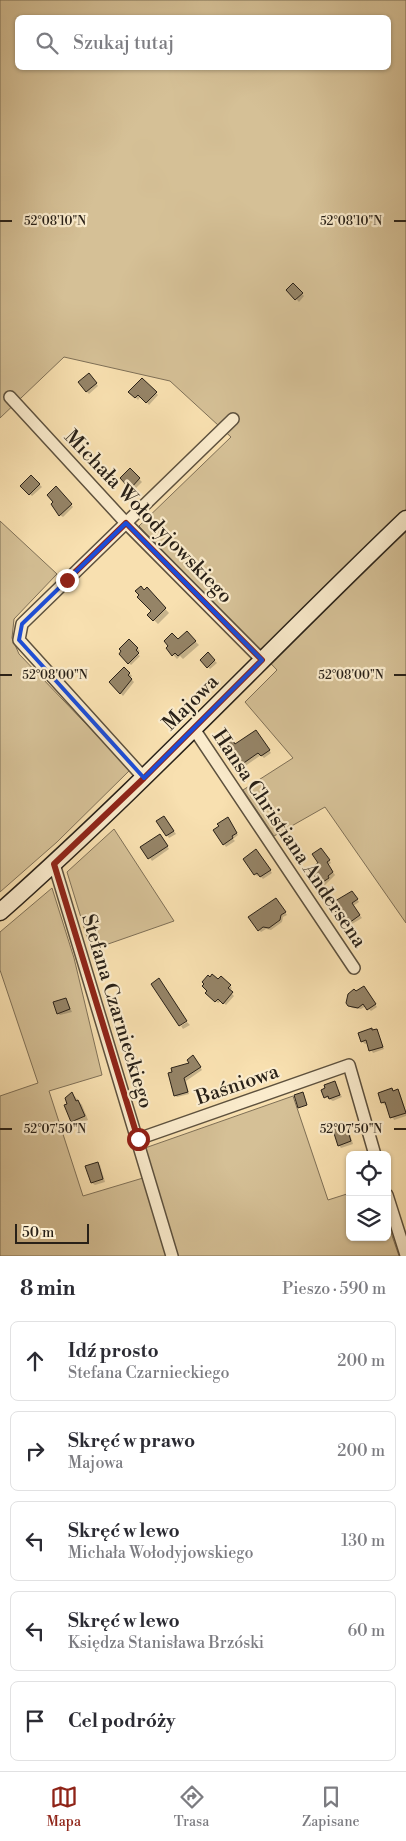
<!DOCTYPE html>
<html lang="pl">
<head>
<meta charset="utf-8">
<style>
	body { margin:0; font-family:"Libre Bodoni",serif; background:#f7f7f7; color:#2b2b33 }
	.controls { position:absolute; right:15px; bottom:15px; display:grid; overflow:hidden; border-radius:8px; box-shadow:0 1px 4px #0004 }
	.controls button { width:45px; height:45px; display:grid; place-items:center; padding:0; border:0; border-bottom:1px solid #e1e1e2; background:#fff; color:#2b2b33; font:25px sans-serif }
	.scale { position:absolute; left:15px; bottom:12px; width:74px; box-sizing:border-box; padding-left:5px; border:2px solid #292118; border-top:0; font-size:14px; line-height:18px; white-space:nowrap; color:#292118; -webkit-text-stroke:4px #faebcc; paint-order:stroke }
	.stop { position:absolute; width:15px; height:15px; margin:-11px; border:4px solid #8f2418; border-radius:50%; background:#fff }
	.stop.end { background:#8f2418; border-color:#fff; box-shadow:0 1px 5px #0008 }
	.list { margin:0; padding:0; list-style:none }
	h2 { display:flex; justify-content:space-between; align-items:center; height:65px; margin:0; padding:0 20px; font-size:21px }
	h2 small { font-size:16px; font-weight:400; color:#7c7c81 }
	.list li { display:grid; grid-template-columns:32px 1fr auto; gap:15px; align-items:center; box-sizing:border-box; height:80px; margin:0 10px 10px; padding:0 10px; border:1px solid #e1e1e2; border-radius:8px }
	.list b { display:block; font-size:19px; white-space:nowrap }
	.list p { margin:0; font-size:16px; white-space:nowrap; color:#7c7c81 }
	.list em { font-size:16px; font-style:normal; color:#7c7c81 }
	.icon { flex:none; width:28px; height:28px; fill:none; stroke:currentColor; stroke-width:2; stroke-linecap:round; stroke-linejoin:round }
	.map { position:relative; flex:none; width:406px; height:1256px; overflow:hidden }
	.search { position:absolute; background:#fff; box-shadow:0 1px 4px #0004; left:15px; right:15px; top:15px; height:55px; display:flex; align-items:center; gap:12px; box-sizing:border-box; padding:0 18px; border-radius:8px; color:#7c7c81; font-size:19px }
	.sheet { height:515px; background:#fff }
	nav { display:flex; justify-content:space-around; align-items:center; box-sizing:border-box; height:70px; border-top:1px solid #e1e1e2; background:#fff; font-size:14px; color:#7c7c81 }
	nav a { display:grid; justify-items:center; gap:2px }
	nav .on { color:#8f2418 }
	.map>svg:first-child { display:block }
	.green { fill:#d5c096; stroke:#7f7057; fill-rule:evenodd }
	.shadow { fill:#0003 }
	.building { fill:#958467; stroke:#292118 }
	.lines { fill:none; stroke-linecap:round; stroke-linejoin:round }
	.street-casing { stroke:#5d513e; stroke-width:14 }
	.secondary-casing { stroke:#292118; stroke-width:19 }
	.street { stroke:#faebcc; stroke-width:11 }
	.secondary { stroke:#faebcc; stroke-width:16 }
	.route { stroke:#8f2418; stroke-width:6 }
	.marked { fill:none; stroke:#1d4ed8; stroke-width:4; stroke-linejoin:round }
	.ticks { fill:none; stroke:#292118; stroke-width:2 }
	.labels { text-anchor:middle; stroke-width:4.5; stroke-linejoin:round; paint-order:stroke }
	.street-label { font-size:20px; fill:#292118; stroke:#faebcc }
	.ticks-label { font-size:12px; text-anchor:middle; fill:#292118; stroke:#faebcc; stroke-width:4.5; stroke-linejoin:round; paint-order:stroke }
</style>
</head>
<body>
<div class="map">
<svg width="406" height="1256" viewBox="0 0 406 1256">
	<rect width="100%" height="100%" fill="#f8e0b0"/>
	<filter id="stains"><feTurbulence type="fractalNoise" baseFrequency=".004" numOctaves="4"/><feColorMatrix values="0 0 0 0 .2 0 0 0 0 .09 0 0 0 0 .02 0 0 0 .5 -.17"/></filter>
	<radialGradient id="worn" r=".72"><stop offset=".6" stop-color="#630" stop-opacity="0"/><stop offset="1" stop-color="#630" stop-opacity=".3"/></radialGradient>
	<g class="green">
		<path d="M0 0H406V923L325 807 274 836 243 790 293 758 245 702 277 670 139 526 231 437 170 381 64 357 0 418ZM18 18H388V68H18Z"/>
		<path d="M0 521 57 574 14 619 12 638 19 654 130 770 57 842 0 892Z"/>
		<path d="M114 829 174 921 91 950 67 872Z"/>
		<path d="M52 888 74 958 102 1075 49 1091 83 1196 153 1175 145 1148 293 1096 328 1200 350 1193V1237H387V1221L399 1256H0V1096L38 1083 0 970V932Z"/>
	</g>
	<g class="shadow">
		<path d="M293 285 304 296 299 302 288 290Z"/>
		<path d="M91 377 98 386 89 394 86 391Z"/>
		<path d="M142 380 158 395 149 405 141 396 138 400 130 392Z"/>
		<path d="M130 470 142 482 134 490 122 478Z"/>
		<path d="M31 476 42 487 32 496 21 486Z"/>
		<path d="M56 488 73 507 63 517 60 515Z"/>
		<path d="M147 589 169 613 158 624 149 615 153 611 141 595Z"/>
		<path d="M187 633 199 645 183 659 180 656 177 659 167 648Z"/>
		<path d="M129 640 140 651 137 654 140 656 131 665 120 654Z"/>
		<path d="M208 654 217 663 210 669 201 660Z"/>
		<path d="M124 668 132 676 130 678 134 682 123 696 110 682Z"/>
		<path d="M258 734 271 753 264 758 261 755 241 769 224 742 235 745Z"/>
		<path d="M164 817 176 834 169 838 167 835Z"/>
		<path d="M228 818 238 835 233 839 235 841 226 847 224 844Z"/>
		<path d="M162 838 169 849 152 861 142 847Z"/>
		<path d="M321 849 331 863 328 865 335 875 324 886 311 869 319 864Z"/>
		<path d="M259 853 272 873 263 879 259 875 257 876 255 874Z"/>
		<path d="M354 894 359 902 353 906 362 918 352 924 343 912 339 914 332 904Z"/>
		<path d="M278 902 287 915 283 917 282 922 271 930 266 929 261 932 259 930Z"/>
		<path d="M221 977 232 988 229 991 234 996 226 1005 221 1001 218 1003 207 993Z"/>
		<path d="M366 990 377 1007 371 1011 366 1006 361 1009 352 1008 349 1005 356 993Z"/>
		<path d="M66 999 72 1012 60 1015 58 1013Z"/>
		<path d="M187 1022 190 1025 183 1029 181 1026Z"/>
		<path d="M376 1030 384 1049 373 1053 368 1043 365 1044 362 1041 373 1031Z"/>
		<path d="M195 1059 202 1070 186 1081 189 1094 177 1097 175 1095Z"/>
		<path d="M334 1082 342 1097 333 1101 325 1097Z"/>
		<path d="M392 1090 394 1092 398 1091 400 1093 406 1111V1116L394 1120 387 1104 385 1105 382 1102Z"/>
		<path d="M72 1093 82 1105 88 1120 76 1125 72 1121 69 1105Z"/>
		<path d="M343 1125 349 1131 353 1144 341 1148 339 1145Z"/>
		<path d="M97 1163 100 1165 105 1182 95 1185 92 1183 87 1166Z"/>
		<path d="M350 1164V1178L346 1165Z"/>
	</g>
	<g class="building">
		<path d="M293 283 303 293 295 300 286 290Z"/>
		<path d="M89 373 97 383 86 392 78 382Z"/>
		<path d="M142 378 157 392 146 403 138 395 135 398 128 392Z"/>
		<path d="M130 468 140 478 130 489 120 478Z"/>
		<path d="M31 475 40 484 29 495 20 486Z"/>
		<path d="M56 486 72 504 59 516 51 504 53 502 47 495Z"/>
		<path d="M141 586 144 590 147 587 166 608 153 621 147 615 151 611 137 597 139 595 135 591Z"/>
		<path d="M187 631 196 641 178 656 175 653 172 656 166 648 168 646 164 641 172 633 178 639Z"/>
		<path d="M129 639 138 648 136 650 139 653 128 664 119 654 121 651 119 649Z"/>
		<path d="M208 652 215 660 207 668 200 660Z"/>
		<path d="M124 667 130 673 128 675 132 679 120 694 109 682Z"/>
		<path d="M256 730 270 750 261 756 258 753 238 767 222 742 230 736 235 744Z"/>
		<path d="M164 816 174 831 166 836 156 821Z"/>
		<path d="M228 817 237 833 232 836 233 838 223 845 213 830 219 826 217 824Z"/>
		<path d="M160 834 168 846 148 859 140 847Z"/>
		<path d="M321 848 330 860 327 862 333 872 328 876 329 878 320 884 310 869 318 863 312 854Z"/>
		<path d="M256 849 271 870 260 877 257 873 254 875 243 859Z"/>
		<path d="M352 891 358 899 352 903 360 915 349 923 340 910 336 912 330 904Z"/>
		<path d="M276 898 286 912 281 915 280 920 269 928 263 927 258 931 248 917Z"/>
		<path d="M212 974 218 979 221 976 231 985 228 988 233 992 223 1004 218 999 215 1002 205 993 207 991 202 986 204 984 202 982 208 975 210 977Z"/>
		<path d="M159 978 187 1021 179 1026 151 984Z"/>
		<path d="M364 986 376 1004 367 1010 363 1004 358 1008 348 1006 346 1003 348 994 354 989 356 991Z"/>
		<path d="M66 998 70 1009 57 1014 53 1002Z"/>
		<path d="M372 1028V1030L377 1029 383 1047 369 1051 366 1040 361 1042 358 1033Z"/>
		<path d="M193 1055 201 1067 184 1078 188 1092 174 1096 168 1073 172 1072 171 1068 189 1063 187 1060Z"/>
		<path d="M335 1081 340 1095 329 1099 328 1096 324 1098 321 1090 325 1088 324 1085Z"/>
		<path d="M392 1088 393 1091 398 1089 406 1113 390 1118 385 1102 381 1103 378 1093Z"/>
		<path d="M72 1092 76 1101 78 1100 85 1116 71 1122 64 1105 67 1104 65 1098Z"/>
		<path d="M303 1092 307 1105 298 1108 294 1095Z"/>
		<path d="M344 1124 345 1128H347L351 1141 338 1146 332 1127Z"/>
		<path d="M98 1162 103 1179 91 1183 85 1166Z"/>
	</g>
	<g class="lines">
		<g class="street-casing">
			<g id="street">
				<path d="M10 397 126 523 262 660"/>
				<path d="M194 729 354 968"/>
				<path d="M144 778 19 640 22 624 233 419"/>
				<path d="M54 864 172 1256"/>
				<path d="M138 1139 349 1065 375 1155"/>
				<path d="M387 1195 406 1255"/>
			</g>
		</g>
		<g class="secondary-casing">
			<path id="secondary" d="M0 912C141 787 270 649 406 519"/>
		</g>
		<use href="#street" class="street"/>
		<use href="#secondary" class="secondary"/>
	</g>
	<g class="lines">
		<path class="route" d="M67 580 126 523 262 660 144 778 54 864 138 1139"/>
	</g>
	<path class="marked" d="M126 523 262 660 144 778 19 640 22 624Z"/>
	<path class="ticks" d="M0 221H12M394 221H406M0 675H12M394 675H406M0 1129H12M394 1129H406"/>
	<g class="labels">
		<g class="street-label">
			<text transform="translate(149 516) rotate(46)" y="7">Michała Wołodyjowskiego</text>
			<text transform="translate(190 702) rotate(-45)" y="7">Majowa</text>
			<text transform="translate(290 838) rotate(56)" y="7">Hansa Christiana Andersena</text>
			<text transform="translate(118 1011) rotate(73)" y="7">Stefana Czarnieckiego</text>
			<text transform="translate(237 1084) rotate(-19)" y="7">Baśniowa</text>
		</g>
	</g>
	<g class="ticks-label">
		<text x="55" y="225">52°08'10"N</text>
		<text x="351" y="225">52°08'10"N</text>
		<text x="55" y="679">52°08'00"N</text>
		<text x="351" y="679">52°08'00"N</text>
		<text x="55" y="1133">52°07'50"N</text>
		<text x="351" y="1133">52°07'50"N</text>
	</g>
	<rect width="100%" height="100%" filter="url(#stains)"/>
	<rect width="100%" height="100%" fill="url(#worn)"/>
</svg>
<div class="controls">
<button><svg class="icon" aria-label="locate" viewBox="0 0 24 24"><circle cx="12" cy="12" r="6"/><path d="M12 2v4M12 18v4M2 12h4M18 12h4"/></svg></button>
<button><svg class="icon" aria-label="layers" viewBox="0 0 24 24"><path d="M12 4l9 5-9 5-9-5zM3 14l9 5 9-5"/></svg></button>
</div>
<div class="scale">50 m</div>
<div class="stop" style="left:138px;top:1139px"></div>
<div class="stop end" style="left:67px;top:580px"></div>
<div class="search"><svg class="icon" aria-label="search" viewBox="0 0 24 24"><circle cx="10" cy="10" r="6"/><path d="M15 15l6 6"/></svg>Szukaj tutaj</div>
</div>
<section class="sheet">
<h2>8 min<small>Pieszo · 590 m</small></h2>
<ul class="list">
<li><svg class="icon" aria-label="ahead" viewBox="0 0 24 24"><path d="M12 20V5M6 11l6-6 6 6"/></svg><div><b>Idź prosto</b><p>Stefana Czarnieckiego</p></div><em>200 m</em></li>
<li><svg class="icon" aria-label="right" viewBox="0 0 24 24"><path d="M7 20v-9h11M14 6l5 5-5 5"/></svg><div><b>Skręć w prawo</b><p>Majowa</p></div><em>200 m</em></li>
<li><svg class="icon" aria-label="left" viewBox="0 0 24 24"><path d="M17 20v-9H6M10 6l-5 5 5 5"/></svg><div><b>Skręć w lewo</b><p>Michała Wołodyjowskiego</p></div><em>130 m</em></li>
<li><svg class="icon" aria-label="left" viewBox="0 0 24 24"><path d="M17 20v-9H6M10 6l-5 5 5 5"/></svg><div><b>Skręć w lewo</b><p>Księdza Stanisława Brzóski</p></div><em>60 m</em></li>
<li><svg class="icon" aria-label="arrive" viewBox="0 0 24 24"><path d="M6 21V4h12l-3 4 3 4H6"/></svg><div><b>Cel podróży</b></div></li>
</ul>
</section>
<nav>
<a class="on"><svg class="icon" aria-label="map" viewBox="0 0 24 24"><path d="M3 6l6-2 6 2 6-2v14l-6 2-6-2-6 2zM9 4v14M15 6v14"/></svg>Mapa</a>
<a><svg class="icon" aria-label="directions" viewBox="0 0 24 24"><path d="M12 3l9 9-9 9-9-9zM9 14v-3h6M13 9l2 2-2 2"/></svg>Trasa</a>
<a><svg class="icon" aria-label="saved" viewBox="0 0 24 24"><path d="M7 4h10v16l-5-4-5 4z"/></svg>Zapisane</a>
</nav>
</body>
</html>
